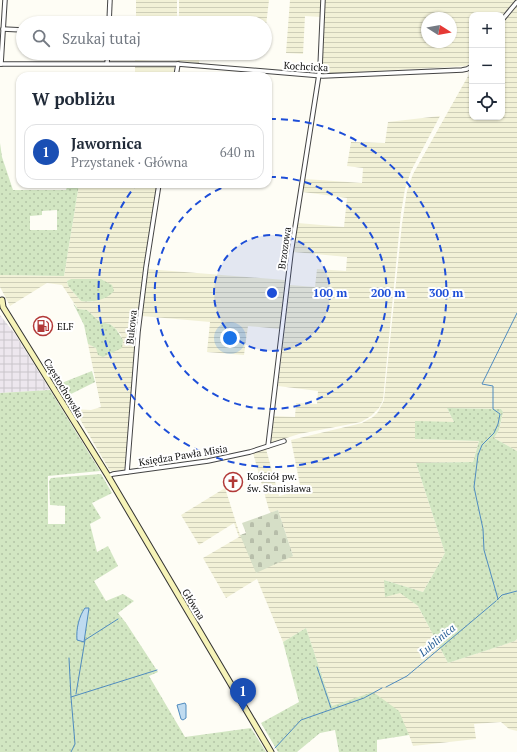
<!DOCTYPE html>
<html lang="pl">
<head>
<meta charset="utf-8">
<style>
	body { margin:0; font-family:"PT Serif",serif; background:#f6f6f7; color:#1f2937 }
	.controls { position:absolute; right:12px; top:12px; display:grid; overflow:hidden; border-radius:8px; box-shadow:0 1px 3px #0004 }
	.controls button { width:36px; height:36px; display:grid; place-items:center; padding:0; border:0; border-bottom:1px solid #e0e1e3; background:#fff; color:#1f2937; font:20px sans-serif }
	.compass { position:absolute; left:421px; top:12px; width:36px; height:36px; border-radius:50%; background:#fff; box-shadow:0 1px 3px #0004; rotate:101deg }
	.you { position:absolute; left:230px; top:338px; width:14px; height:14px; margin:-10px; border:3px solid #fff; border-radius:50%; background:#1a73e8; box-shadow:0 0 0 6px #1a73e833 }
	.badge { display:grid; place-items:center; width:26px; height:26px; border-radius:50%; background:#db2777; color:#fff; font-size:13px; font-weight:700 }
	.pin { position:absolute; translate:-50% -33px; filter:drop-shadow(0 1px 2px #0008) }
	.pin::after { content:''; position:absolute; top:21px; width:14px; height:12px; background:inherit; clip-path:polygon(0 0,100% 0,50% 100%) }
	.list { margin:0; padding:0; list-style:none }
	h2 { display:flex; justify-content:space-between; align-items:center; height:52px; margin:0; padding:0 16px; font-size:17px }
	h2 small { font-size:13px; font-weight:400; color:#747a83 }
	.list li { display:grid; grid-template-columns:26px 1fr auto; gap:12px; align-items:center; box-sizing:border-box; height:56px; margin:0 8px 8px; padding:0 8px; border:1px solid #e0e1e3; border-radius:12px }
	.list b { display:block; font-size:15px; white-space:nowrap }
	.list p { margin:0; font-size:13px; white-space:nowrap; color:#747a83 }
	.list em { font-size:13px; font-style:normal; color:#747a83 }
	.icon { flex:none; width:22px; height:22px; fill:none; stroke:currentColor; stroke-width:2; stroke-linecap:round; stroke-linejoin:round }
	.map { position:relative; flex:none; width:517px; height:752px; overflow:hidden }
	.search { position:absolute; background:#fff; box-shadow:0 1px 3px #0004; left:16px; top:16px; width:256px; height:44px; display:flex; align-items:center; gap:10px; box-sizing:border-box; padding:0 14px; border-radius:22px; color:#747a83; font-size:15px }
	.panel { position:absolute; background:#fff; box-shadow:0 1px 3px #0004; left:16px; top:72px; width:256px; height:116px; border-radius:12px }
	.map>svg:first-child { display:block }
	.industrial { fill:url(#industrial-grid) }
	.farmland { fill:url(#farmland-rules); fill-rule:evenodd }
	.grass { fill:url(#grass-dots); fill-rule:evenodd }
	.cemetery { fill:url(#cemetery-stones) }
	.water { fill:#bfdbf0; stroke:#4f8bbf }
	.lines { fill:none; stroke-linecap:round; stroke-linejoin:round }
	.stream { stroke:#4f8bbf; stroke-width:1 }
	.minor-casing { stroke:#444; stroke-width:5.5 }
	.secondary-casing { stroke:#333; stroke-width:7 }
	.minor { stroke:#fff; stroke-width:3.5 }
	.secondary { stroke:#f6f3b8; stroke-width:5 }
	.ring { fill:none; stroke:#1d4ed8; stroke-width:2; stroke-dasharray:7 5 }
	.labels { text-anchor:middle; stroke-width:4; stroke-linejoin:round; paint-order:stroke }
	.street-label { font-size:10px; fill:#111; stroke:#fff }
	.poi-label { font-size:10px; fill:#111; stroke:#fff; text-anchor:start }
	.water-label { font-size:11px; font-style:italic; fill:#275e95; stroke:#fff }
	.centre { fill:#1d4ed8; stroke:#fff; stroke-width:2 }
	.ring-label { font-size:12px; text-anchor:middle; font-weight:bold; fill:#1d4ed8; stroke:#fff; stroke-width:4; stroke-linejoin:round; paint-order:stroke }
</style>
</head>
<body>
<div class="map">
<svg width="517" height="752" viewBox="0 0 517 752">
	<defs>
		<pattern id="industrial-grid" width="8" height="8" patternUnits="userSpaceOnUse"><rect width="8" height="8" fill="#ede7ee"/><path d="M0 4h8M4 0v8" fill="none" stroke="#cac5cb"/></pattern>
		<pattern id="farmland-rules" width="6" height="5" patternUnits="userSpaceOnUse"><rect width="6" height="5" fill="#f2f1d7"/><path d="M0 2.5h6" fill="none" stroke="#ceceb8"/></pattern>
		<pattern id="grass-dots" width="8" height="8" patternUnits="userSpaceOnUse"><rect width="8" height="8" fill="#d2e6c2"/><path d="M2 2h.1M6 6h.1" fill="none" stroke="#b3c4a6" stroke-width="1.8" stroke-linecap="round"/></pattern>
		<pattern id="cemetery-stones" width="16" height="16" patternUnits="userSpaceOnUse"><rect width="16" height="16" fill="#d6dfc7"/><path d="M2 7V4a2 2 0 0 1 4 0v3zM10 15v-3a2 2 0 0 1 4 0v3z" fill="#b7beaa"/></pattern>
	</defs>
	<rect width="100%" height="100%" fill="#fefdf5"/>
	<path class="industrial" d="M0 315 15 334 50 390 0 393Z"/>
	<g class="farmland">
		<rect x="136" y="0" width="41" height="23"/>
		<path d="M179 0H269L265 34V23H179Z"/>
		<path d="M290 0H322L321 17 305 16 303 54 286 53Z"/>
		<path d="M325 0H516L502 15H472V59L467 66 323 74 322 71ZM427 18H451V42H427Z"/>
		<path d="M517 6V451L494 438 499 430 503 413 501 409 447 408 454 422 416 439 479 441 473 462 416 463 445 553 423 592 384 580 418 606 448 663 515 641 517 639V731L509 729 501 722 474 724 476 739 413 746 409 735 332 706 306 628 283 642 257 579 226 598 203 558 239 537 234 523 199 545 181 515 225 488 240 535 293 556 278 510 271 513 269 510 253 453 266 449 279 496 301 490 291 440 362 423 373 417 378 412 384 400 402 224 407 191 413 174 472 69V117H502V24Z"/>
		<path d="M135 53H157L156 60 135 61Z"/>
		<path d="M178 53H200L199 63 178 61Z"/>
		<path d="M135 66H174L175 76H135Z"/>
		<path d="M440 116 411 171 405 189 401 213 383 400 379 408 371 416 361 422 299 434 271 443 274 416 295 417 296 403 317 404 318 391 278 386 290 285 315 287 317 269 346 271 347 257 294 252 298 223 344 227 347 198 303 192 305 179 362 183 363 168 347 166 351 142 385 143 388 122Z"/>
		<path d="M79 184H157L145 263 126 464 124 470 110 471 74 409 91 410 101 407 88 344 96 348 123 344 121 335 116 329 110 324 100 322 87 310 78 309 62 285 47 283 10 306 0 287V275L64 276ZM71 279 104 280 98 299 92 302 81 301 68 286 67 281Z"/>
		<path d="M147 269 285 280 280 329 248 326 244 355 207 352 210 322 142 316Z"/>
	</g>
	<g class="grass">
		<path d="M0 143 2 157 13 190H66L68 184H79L64 276 0 275ZM57 210V230H30V216L42 215V211Z"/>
		<path d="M71 279H101L112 285 114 291C107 300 91 303 81 301L68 286 67 281Z"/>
		<path d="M73 303 78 309 87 310 100 322 110 324 116 329 123 340 122 348 103 357 98 355 96 348 88 344 84 325Z"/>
		<path d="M92 371 95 382 67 396 59 384Z"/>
		<path d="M50 390 100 471 48 476V524H65V506L50 505 49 481 51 478 101 474 112 493 92 503 101 518 90 524 97 552 108 546 118 566 94 581 106 601 123 594 134 601 118 613 126 623 158 672 149 676 185 737 251 728 266 752H0V393Z"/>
		<path d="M447 408 501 409 503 412 499 430 494 438 517 451V639L515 641 448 663 418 606 400 593 385 597 384 580 423 592 445 553 416 463 473 462 479 441 415 439V421L454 422Z"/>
		<path d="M306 628 332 706 373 692 399 711 409 735 377 740V752H339L335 730 320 733 297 752H278L261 723 299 702 283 642Z"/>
	</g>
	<path class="cemetery" d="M278 510 293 556 256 573 240 535 246 533 242 523Z"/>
	<g class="water">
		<path d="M85 608H89L84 642 77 640C76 629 79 616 85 608Z"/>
		<path d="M185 703 186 705V718L183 720 181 719 177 705Z"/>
	</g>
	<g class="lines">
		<g class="stream">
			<path d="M498 599 484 550 483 529 474 487 478 455 482 445 494 433 498 424 500 414 493 409V386L482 384 517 313"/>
			<path d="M497 600 502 595 517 591"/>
			<path d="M69 658 71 697"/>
			<path d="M317 667 331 708"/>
			<path d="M386 687 407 676 496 601"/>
			<path d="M76 694 85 640 118 619"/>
			<path d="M275 748 301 720 364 698 382 688"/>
			<path d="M71 752 75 744 71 697 157 670"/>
		</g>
		<g class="minor-casing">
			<g id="minor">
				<path d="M502 20 517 2"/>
				<path d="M109 23 110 0"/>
				<path d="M3 29 23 30"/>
				<path d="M107 63 108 53"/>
				<path d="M0 64H178L323 76 462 70 467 69 472 66"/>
				<path d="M1 64 5 0"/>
				<path d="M176 76 178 64"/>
				<path d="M268 446 291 253 320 68 323 0"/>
				<path d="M127 472 138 332 146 267 159 184"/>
				<path d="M108 476 113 474 208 461 250 452 284 441"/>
			</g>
		</g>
		<g class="secondary-casing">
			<path id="secondary" d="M2 300 3 307 108 476 271 752"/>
		</g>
		<use href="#minor" class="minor"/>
		<use href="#secondary" class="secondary"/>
	</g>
	<circle cx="272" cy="293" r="58" fill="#1d4ed8" fill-opacity=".12"/>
	<g class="ring">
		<circle cx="272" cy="293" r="58"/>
		<path d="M269 177A116 116 0 1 1 231 184"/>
		<path d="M269 119A174 174 0 1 1 136 185"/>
	</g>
	<defs>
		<g id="fuel-ring" transform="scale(1)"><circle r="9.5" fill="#fff" stroke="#b23938" stroke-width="1.5"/><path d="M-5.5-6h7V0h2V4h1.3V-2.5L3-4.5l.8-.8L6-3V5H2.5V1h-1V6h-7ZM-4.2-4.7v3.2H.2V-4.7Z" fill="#b23938"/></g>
		<g id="church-ring" transform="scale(1)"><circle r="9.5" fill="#fff" stroke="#b23938" stroke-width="1.5"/><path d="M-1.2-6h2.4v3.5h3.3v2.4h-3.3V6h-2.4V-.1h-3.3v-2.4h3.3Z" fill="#b23938"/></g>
	</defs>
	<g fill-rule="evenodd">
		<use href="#fuel-ring" x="43" y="326"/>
		<use href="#church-ring" x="233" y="482"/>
	</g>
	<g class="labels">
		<g class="street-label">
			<text transform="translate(306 66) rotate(3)" y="4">Kochcicka</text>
			<text transform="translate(284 248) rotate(-82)" y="4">Brzozowa</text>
			<text transform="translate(131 327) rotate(-84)" y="4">Bukowa</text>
			<text transform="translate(64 388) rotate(59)" y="4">Częstochowska</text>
			<text transform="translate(183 455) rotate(-9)" y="4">Księdza Pawła Misia</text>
			<text transform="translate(194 604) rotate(59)" y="4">Główna</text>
		</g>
		<g class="poi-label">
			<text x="57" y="330">ELF</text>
			<text x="247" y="480">Kościół pw.<tspan x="247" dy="12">św. Stanisława</tspan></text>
		</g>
		<g class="water-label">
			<text transform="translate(437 640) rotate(-40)" y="4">Lublinica</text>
		</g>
	</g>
	<circle cx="272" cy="293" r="6" class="centre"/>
	<g class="ring-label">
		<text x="330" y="297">100 m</text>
		<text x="388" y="297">200 m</text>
		<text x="446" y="297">300 m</text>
	</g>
</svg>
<div class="controls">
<button>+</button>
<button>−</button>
<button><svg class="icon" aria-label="locate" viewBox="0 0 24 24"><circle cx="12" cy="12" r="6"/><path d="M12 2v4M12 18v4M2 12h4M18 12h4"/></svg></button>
</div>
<svg class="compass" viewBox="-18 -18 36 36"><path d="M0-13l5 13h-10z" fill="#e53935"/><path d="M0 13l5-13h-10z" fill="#747a83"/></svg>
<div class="you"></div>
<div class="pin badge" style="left:243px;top:711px;background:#1a4fb4">1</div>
<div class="search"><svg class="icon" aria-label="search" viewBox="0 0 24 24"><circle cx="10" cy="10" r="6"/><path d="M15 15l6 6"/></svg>Szukaj tutaj</div>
<section class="panel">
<h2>W pobliżu<small></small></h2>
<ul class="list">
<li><span class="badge" style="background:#1a4fb4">1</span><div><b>Jawornica</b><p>Przystanek · Główna</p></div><em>640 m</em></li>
</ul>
</section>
</div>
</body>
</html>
